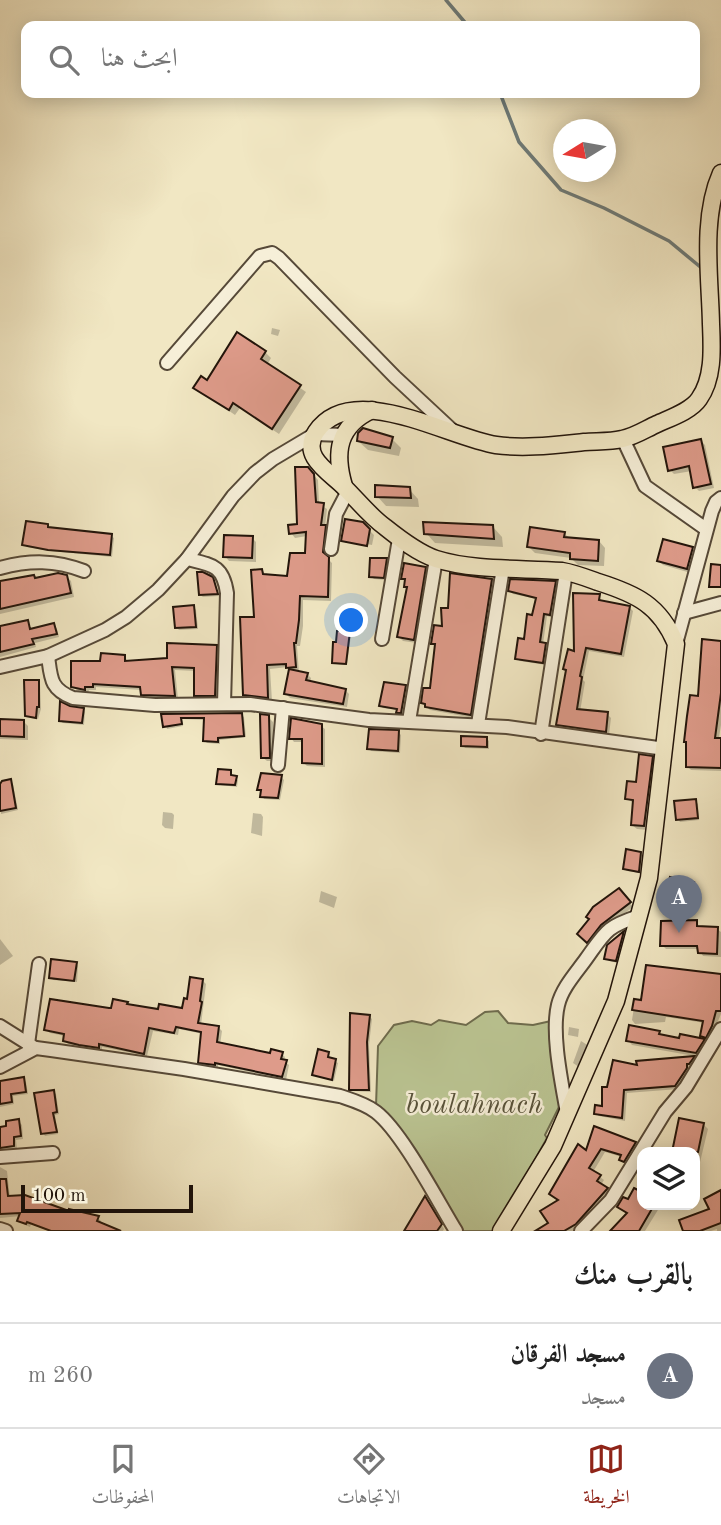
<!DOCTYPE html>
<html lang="ar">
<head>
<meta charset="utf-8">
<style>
	body { margin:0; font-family:"Old Standard TT",Amiri,serif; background:#f2f2f2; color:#222; direction:rtl }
	.controls { position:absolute; right:21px; bottom:21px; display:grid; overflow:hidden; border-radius:14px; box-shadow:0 4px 18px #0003 }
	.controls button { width:63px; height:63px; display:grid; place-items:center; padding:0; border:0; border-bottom:2px solid #e0e0e0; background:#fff; color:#222; font:35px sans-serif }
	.compass { position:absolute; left:553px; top:119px; width:63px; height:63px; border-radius:50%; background:#fff; box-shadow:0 4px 18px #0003; rotate:259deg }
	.scale { position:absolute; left:21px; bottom:18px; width:172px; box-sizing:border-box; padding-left:7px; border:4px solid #22140a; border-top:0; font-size:19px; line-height:24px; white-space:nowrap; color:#22140a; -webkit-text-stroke:5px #f6efd8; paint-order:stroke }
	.you { position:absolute; left:352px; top:621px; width:24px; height:24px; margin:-18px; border:5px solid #fff; border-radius:50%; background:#1a73e8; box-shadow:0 0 0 10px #1a73e833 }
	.badge { display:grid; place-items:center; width:46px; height:46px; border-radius:50%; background:#8f2418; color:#fff; font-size:23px; font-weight:700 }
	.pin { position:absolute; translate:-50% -58px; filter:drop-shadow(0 2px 4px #0008) }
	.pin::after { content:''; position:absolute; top:37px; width:24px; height:21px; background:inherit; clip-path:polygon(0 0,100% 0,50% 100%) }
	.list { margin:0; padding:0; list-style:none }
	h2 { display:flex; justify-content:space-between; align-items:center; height:91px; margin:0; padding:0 28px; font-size:30px }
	h2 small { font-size:23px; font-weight:400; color:#767676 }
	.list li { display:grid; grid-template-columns:46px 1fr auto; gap:21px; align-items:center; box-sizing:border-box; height:105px; padding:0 28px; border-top:2px solid #e0e0e0 }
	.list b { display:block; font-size:26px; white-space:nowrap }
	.list p { margin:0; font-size:23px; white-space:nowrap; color:#767676 }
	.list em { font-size:23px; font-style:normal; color:#767676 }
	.icon { flex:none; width:38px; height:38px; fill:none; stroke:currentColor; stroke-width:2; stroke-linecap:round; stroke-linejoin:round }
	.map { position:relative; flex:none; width:721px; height:1231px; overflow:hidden; direction:ltr }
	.search { position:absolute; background:#fff; box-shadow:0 4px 18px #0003; left:21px; right:21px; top:21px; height:77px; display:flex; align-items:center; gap:18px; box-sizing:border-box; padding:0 24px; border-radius:14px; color:#767676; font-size:26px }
	.sheet { height:196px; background:#fff }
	nav { display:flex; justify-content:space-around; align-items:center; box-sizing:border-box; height:98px; border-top:2px solid #e0e0e0; background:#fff; font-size:19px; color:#767676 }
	nav a { display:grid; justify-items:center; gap:4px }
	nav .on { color:#8f2418 }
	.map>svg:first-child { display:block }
	.green { fill:#bbc593; stroke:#6e6c4e; stroke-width:2 }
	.shadow { fill:#0003 }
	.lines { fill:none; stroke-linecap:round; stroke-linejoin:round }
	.stream { stroke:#6d7976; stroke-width:3.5 }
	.building { fill:#de9b8a; stroke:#22140a; stroke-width:2 }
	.minor-casing { stroke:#564938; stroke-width:16 }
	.major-casing { stroke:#22140a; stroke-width:19 }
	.minor { stroke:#f6efd8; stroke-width:12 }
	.major { stroke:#f1e7c3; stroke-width:16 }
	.labels { text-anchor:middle; stroke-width:5; stroke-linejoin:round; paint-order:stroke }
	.park-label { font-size:28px; font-style:italic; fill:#58523a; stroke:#f6efd8 }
</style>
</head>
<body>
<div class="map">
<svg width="721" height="1231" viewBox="0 0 721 1231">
	<rect width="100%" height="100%" fill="#f1e7c3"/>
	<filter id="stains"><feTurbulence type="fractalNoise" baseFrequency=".00286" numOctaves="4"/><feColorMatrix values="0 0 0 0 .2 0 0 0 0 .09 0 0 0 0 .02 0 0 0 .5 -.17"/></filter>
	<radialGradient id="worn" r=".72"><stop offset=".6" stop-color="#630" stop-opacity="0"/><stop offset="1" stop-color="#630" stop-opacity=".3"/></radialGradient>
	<path class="green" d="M498 1011 508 1023 533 1025 551 1021 560 1105 545 1135 547 1138 495 1231H460L398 1127 376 1106 378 1046 394 1025 412 1021 431 1025 439 1020 466 1025 485 1012Z"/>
	<g class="shadow">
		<path d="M272 328 280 330 278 336 271 334Z"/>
		<path d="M265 352 271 358 267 365 306 392 279 434 240 408 235 415 196 388Z"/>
		<path d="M392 439 401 448 399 456 368 450 358 441Z"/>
		<path d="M701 441 705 445 714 488 699 491 695 487 692 471 674 474 670 470Z"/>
		<path d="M312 473 318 480 319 504 327 509 325 527 329 531 326 557 332 563 331 601 303 600V626L300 646H297L299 673 307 674 311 678 310 683 345 690 349 694 347 707 290 698 286 694 291 670 288 667 270 669 272 701 249 699 244 695 262 570 266 575 289 578 307 555V536L295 538 291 533 299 526Z"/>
		<path d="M409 489 418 499 419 507 386 506 377 496Z"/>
		<path d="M363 524 374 535 372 545 346 540V543L343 540Z"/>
		<path d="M47 525 50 528 111 536 114 538 112 557 51 551 27 547 24 544Z"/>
		<path d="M493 527 502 537 503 547 435 543 426 533Z"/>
		<path d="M564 533 570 539 599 541 605 548 604 566 578 565 571 558 535 553 529 547Z"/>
		<path d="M252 538 256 542V562L229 561 225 556Z"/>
		<path d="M692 549 697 553 691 573 663 565 658 560Z"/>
		<path d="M386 560 389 563 386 580 374 579 371 576Z"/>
		<path d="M425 569 429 573 417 643 403 641 399 637 408 589 403 578Z"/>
		<path d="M66 576 71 581 74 597 0 614V583Z"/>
		<path d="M211 579 219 596 203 597 200 595Z"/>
		<path d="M492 580 495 584 474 718 430 710 423 703 431 690 436 646 433 643 444 628 450 610Z"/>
		<path d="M555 583 558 586 553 618 547 616 543 644 549 648 546 665 520 661 517 658 526 641 537 599 513 594 510 591Z"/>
		<path d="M599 596 602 602 629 607 633 611 624 657 589 651 583 680 585 682 580 712 607 714 611 718 609 735 561 728 558 724 575 653Z"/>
		<path d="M194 607 196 610 198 629 179 630 176 627Z"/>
		<path d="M27 622 32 630 54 625 57 629 59 637 35 643 36 647 0 657V628Z"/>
		<path d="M349 633 351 635 347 665 336 664 334 662Z"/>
		<path d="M721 643V725L717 750 721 751V771L691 770 687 766 699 698Z"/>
		<path d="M216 647 220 651 219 699H200L196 695V671L175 670 178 699 146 698 142 690 96 687V690H89L88 693H81L73 687 102 663 125 656 128 663 169 659Z"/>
		<path d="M38 682 40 684 41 709 38 719 27 716Z"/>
		<path d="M405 687 408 689 404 715H401L398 710 383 708 381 706Z"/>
		<path d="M0 708V721L24 722 28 726V740L0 739Z"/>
		<path d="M83 709 85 712 84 725 63 723 60 721Z"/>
		<path d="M163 715H241L244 717 246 737 220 740V744L207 743 205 741 206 720 182 719 183 726 167 729Z"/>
		<path d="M268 717 273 722 274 761H267L262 757Z"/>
		<path d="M321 726 325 729V767L307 766 304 763V742H294L291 738Z"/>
		<path d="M398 732 401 735 400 753 371 751 369 748Z"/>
		<path d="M487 739 489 741V749L465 748 463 745Z"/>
		<path d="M652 758 656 762 648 830 637 829 632 825 634 803 627 799Z"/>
		<path d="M230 772 232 777 238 780 237 787 221 785 218 783Z"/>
		<path d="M281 777 284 780 280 800 264 799 259 789Z"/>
		<path d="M10 781 13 784 18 810 1 814 0 784Z"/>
		<path d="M695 801 698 804 699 820 680 822 678 819Z"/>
		<path d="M163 812 172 813 174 815 173 829 165 828 162 825Z"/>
		<path d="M253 813 261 814 263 817 262 836 251 833Z"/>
		<path d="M641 854 643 856 641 873 627 871 624 868Z"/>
		<path d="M693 883 696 886 693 900 671 895 668 892Z"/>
		<path d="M321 891 337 897 334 908 319 902Z"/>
		<path d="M623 894 633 907 605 928 591 945 583 938 591 920Z"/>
		<path d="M697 922 700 928 717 929 721 932V957L703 956 699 949H666L662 945Z"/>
		<path d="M624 933 626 935 618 963 609 961 606 958 608 946Z"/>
		<path d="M0 939 13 956 0 965Z"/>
		<path d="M76 963 78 966 77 982 53 980 51 977Z"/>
		<path d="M721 976V1014L710 1040 702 1036 705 1023 666 1017 665 1022 635 1024 632 1020 635 1001 643 1002Z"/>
		<path d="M202 980 206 984 201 1025 218 1027 222 1031 220 1045 271 1056 282 1054 285 1057 284 1061 289 1065 286 1080 218 1065V1068L203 1066 200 1062 203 1034 179 1029 178 1035 153 1031 147 1056 102 1047V1051L84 1048 68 1044 65 1040V1036L50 1033 46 1030 127 1003 130 1007 160 1011 183 1010Z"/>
		<path d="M369 1016 372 1019 369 1045 371 1092 353 1091 351 1089Z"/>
		<path d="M569 1027 579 1029 578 1037 568 1035Z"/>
		<path d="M659 1032 663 1037 704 1040 708 1044 700 1057 632 1045 628 1040Z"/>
		<path d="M581 1041 589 1046 579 1067 573 1063Z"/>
		<path d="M328 1053 330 1059 338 1063 334 1081 314 1075Z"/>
		<path d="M694 1058 697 1060 693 1067H689L690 1072 679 1089 627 1093 625 1121 599 1116 595 1113 604 1108 608 1088 639 1067 638 1063Z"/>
		<path d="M23 1079 26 1082 28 1094 13 1096 14 1104 0 1107V1083Z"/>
		<path d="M53 1091 56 1094 59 1114 55 1115 58 1134 45 1136 43 1133Z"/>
		<path d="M681 1120 704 1125 708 1129 695 1183V1152H674Z"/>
		<path d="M18 1121 22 1125 23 1139 16 1140 17 1149 0 1152V1129Z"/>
		<path d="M595 1128 635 1144 639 1147 628 1164 621 1159 622 1157 605 1152 593 1172 604 1180 601 1185 611 1193 579 1227 574 1231H538L550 1224 587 1152Z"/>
		<path d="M0 1167 7 1171 10 1198 70 1214 98 1218 101 1221 100 1224 118 1231H49L31 1224 30 1227 23 1224 19 1220 21 1216 0 1218Z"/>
		<path d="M642 1185V1205H661L645 1231H612L629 1214 628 1201 639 1193Z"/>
		<path d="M721 1192V1231H717V1229L711 1231H685L711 1210Z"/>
		<path d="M426 1198 444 1229 443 1231H406Z"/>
	</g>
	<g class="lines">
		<g class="stream">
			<path d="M446 0 468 26"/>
			<path d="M500 93 519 142 561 190 604 208 669 241 704 270"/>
		</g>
	</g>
	<g class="building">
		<path d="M237 332 266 351 261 359 301 385 272 429 233 403 229 410 193 388 201 376 207 380Z"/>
		<path d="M363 428 393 437 390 448 357 441 358 433Z"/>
		<path d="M701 439 711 484 693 488 689 466 668 471 663 447Z"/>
		<path d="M295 467H308L314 474 316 502 324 503 321 525H326L323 552 329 557 328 597 300 596 299 620 296 643H294L296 667 286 668V664L267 665 268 698 243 695 240 617H254L251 570 262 569 263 574 287 576 290 553H305L306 532 289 534 288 525 297 524Z"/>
		<path d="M375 485 410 487 411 498 375 497Z"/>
		<path d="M345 519 363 522 370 529 367 546 341 541Z"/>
		<path d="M26 521 48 524V527L112 534 110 555 48 550 22 545Z"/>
		<path d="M423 522 493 525 494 539 424 534Z"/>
		<path d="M530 527 565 532 564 537 599 540 598 561 570 559V553L527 547Z"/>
		<path d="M224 535 253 536 252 558 223 557Z"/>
		<path d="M663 539 693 547 687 569 657 561Z"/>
		<path d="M370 558H387L384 578 369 577Z"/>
		<path d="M404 563 426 567 414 640 397 637 407 587H404L405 579H401Z"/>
		<path d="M711 564 721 565V587H709Z"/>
		<path d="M197 572H203L213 577 218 594 199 595Z"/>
		<path d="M58 573 67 575 71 593 0 609V581L34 575 35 578Z"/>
		<path d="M450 573 492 579 471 715 425 707V704L421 703 423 688H430L435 644H431L434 625 442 626 441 608H448Z"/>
		<path d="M510 579 556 581 550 615 544 614 540 642 546 643 543 663 515 659 518 638 524 639 527 614 532 615 536 598 508 591Z"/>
		<path d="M573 593 600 594 599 600 630 606 621 654 586 648 580 676 582 677 577 709 608 712 606 732 556 725 566 670 563 669 568 649 574 651Z"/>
		<path d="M194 605 196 627 175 628 173 607Z"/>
		<path d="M28 620 30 629 54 623 57 634 32 639 34 644 0 652V626Z"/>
		<path d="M337 631H350L346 664 332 663 333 642H336Z"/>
		<path d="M702 639 721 641V693L715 738H721V768L686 767V742H684L687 716 690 695 698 696Z"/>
		<path d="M167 643 217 645 215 696H194V668L172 667 175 696 141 695 140 687 93 684V687H85V690L71 687V661H100L101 653 125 655V661L167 658Z"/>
		<path d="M289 669 308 673 306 680 346 689 343 704 284 694Z"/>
		<path d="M24 680H39V707H37L36 718 25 716Z"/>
		<path d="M384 682 406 685 401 713H396L397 709 379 706Z"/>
		<path d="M60 701 70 706 84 708 82 723 59 721Z"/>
		<path d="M242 713 244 736 218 738V742L203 741 204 718H181L182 724 163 727 161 714Z"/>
		<path d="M260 714 269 715 270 758H261Z"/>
		<path d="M291 718 322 724V764L302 763V739H289Z"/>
		<path d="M0 719 24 720V737L0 736Z"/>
		<path d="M369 729 399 730 398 751 367 749Z"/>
		<path d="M461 736 487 737V747L461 746Z"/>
		<path d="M639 754 653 756 644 826 631 825 633 800 625 799 627 781 636 782Z"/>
		<path d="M218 769 231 770V775L237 776 235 785 216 784Z"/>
		<path d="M261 773 282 775 278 798 260 797 261 790H257Z"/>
		<path d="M11 779 16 808 0 811V784L2 781Z"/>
		<path d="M696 799 698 818 676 820 674 801Z"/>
		<path d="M626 849 641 852 639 872 623 869Z"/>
		<path d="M670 877 694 882 690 898 666 893Z"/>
		<path d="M619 888 631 902 601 925 587 943 577 934 589 919 586 917 593 907Z"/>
		<path d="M697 920V926L718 927 717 954 698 953 697 946H660L661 921Z"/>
		<path d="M624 931 616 961 604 959 607 945Z"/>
		<path d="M51 959 77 962 74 981 49 978Z"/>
		<path d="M646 965 721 974V1011H716L712 1026 706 1038 700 1036 703 1021 632 1010 634 999 641 1000Z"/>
		<path d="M190 977 203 979 200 1001 202 1002 198 1023 219 1026 217 1042 270 1053 271 1049 283 1052 281 1059 287 1060 282 1077 215 1063V1065L198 1063 201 1032 176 1027 174 1033 149 1028 144 1054 99 1044V1048L79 1045 63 1041 64 1034 44 1030 50 999 109 1008H111L113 999 128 1002 127 1004 158 1009 159 1004 182 1008 184 998 187 999Z"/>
		<path d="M350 1013 370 1015 367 1042 369 1090H349Z"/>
		<path d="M629 1025 660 1031 659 1034 679 1038 680 1034 705 1039 696 1053 626 1041Z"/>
		<path d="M318 1049 329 1052 328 1057 336 1059 332 1080 312 1075Z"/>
		<path d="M695 1056 689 1064H687V1068L675 1086 624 1090 622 1118 594 1114 595 1105 602 1106V1087H607L613 1060 637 1065 636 1061Z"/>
		<path d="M24 1077 26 1092 11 1094 12 1102 0 1104V1081Z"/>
		<path d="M54 1090 57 1112 53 1113 57 1132 41 1134 34 1093Z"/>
		<path d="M679 1118 704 1123 698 1152H672Z"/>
		<path d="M19 1119 21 1136 14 1137V1146L0 1148V1127L6 1126V1121Z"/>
		<path d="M594 1126 636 1142 624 1162 619 1160 621 1155 601 1149 589 1168 601 1175 597 1181 608 1188 576 1224 564 1231H535L548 1223 540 1211 558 1200 549 1194 578 1144 586 1150Z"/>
		<path d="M0 1179H6L8 1196 25 1195 69 1211V1209L99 1216 97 1221 121 1231H51L27 1222 26 1224 17 1221 20 1213 0 1214Z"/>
		<path d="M634 1188 642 1192V1205L653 1207 639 1231H610L627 1213 617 1207 623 1197 628 1199Z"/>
		<path d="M721 1190V1223L700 1231H683L679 1220 709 1209 704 1199Z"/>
		<path d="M425 1196 442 1224 437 1231H404Z"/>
	</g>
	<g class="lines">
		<g class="minor-casing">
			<g id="minor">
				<path d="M167 363 260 256 272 253 279 258 395 377 453 431"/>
				<path d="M623 439 645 486 706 529"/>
				<path d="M331 549 336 514 348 491"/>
				<path d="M187 559C212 565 223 565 227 593L224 704"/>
				<path d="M0 568C30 560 55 560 84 571"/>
				<path d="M684 613 721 603"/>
				<path d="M382 639 399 539"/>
				<path d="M676 644 712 511 716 502 721 498"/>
				<path d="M48 656C51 678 50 689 73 698L155 705 250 704 369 720 507 727 665 749"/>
				<path d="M0 667 48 656 105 630 126 617 158 590 187 559 233 496 255 473 273 459 315 434 343 435"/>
				<path d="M409 721 436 559"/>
				<path d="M478 724 503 568"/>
				<path d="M541 734 566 572"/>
				<path d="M278 765 283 708"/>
				<path d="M0 1026 35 1048"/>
				<path d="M28 1044 39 964"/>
				<path d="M0 1067 36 1048 51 1050 184 1069 340 1096C352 1100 366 1104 376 1112 402 1132 437 1200 456 1231"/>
				<path d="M567 1113C562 1084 551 1034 558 1005 562 988 576 973 586 959 606 931 606 927 639 916"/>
				<path d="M0 1157 53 1153"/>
				<path d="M0 1229 6 1231"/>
				<path d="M581 1231 611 1200 665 1112 686 1087 721 1029"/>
			</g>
		</g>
		<g class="major-casing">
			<g id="major">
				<path d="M344 486C334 452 338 426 372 410"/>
				<path d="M501 1231 553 1146 616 1001 649 878 676 644C660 605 636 594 598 582 587 578 574 573 562 571 522 568 474 571 436 559 418 553 400 539 385 527 371 517 359 502 346 489 333 474 299 458 316 432 352 379 449 438 496 445 525 449 555 445 584 442 596 441 610 442 622 439 634 437 646 429 657 424 670 418 691 411 699 399 714 378 712 348 711 324 710 276 701 218 721 173"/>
			</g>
		</g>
		<use href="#minor" class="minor"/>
		<use href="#major" class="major"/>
	</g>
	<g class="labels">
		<g class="park-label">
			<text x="474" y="1113">boulahnach</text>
		</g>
	</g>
	<rect width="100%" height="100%" filter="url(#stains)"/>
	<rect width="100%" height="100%" fill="url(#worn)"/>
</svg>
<div class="controls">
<button><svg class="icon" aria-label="layers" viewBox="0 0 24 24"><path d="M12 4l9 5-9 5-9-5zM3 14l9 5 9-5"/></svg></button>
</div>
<svg class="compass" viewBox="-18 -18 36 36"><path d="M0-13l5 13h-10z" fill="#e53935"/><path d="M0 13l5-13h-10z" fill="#767676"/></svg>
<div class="scale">100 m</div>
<div class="you"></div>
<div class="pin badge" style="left:679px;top:933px;background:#6b7280">A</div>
<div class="search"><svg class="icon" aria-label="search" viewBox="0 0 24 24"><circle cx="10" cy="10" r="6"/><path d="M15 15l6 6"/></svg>ابحث هنا</div>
</div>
<section class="sheet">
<h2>بالقرب منك<small></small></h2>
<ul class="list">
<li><span class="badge" style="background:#6b7280">A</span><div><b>مسجد الفرقان</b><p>مسجد</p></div><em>260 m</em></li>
</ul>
</section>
<nav>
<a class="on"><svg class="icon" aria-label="map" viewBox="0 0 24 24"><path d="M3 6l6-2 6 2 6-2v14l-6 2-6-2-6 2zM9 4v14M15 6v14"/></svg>الخريطة</a>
<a><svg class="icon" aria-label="directions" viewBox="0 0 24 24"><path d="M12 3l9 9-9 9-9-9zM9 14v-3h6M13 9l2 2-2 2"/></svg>الاتجاهات</a>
<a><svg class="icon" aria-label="saved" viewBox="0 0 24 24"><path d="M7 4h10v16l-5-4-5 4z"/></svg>المحفوظات</a>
</nav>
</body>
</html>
